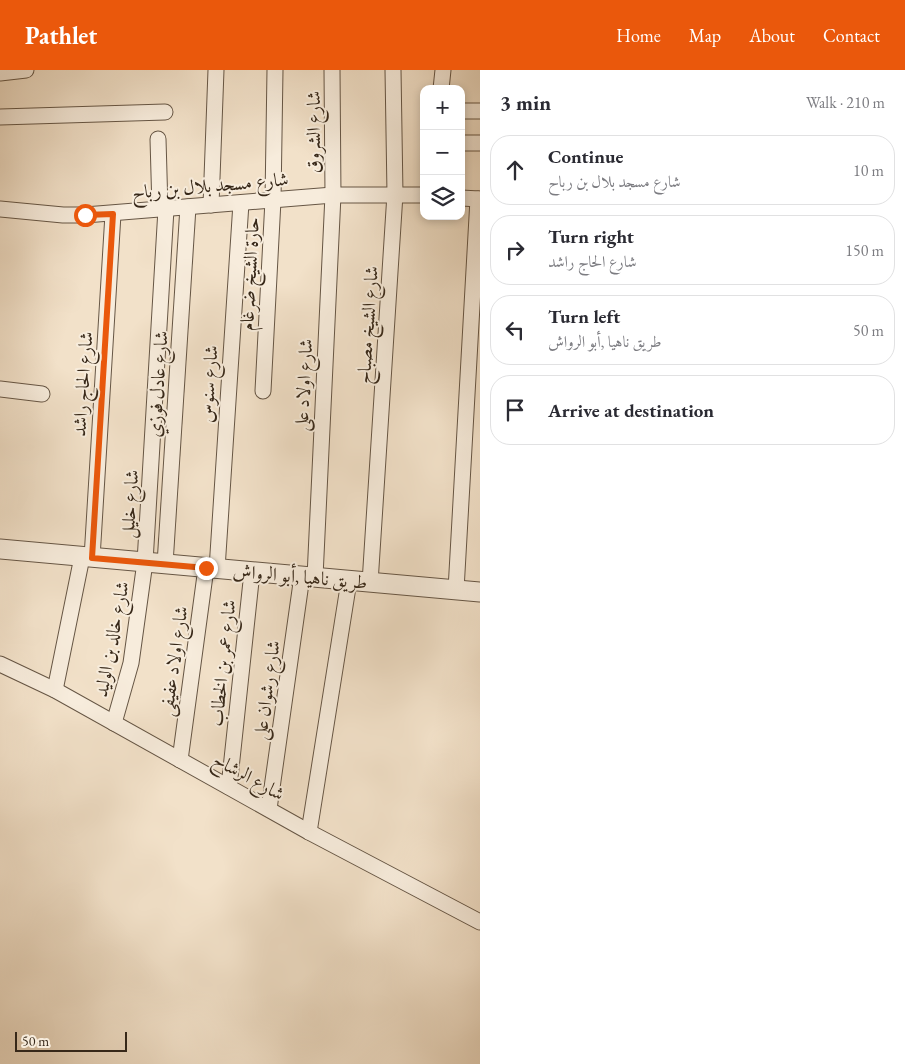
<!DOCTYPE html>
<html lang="en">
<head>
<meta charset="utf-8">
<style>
	body { margin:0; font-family:"EB Garamond",Amiri,serif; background:#f2f2f3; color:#2b2b33 }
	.controls { position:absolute; right:15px; top:15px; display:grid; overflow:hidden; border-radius:10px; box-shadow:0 2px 8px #0003 }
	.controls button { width:45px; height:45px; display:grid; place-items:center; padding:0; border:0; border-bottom:1px solid #e1e1e2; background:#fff; color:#2b2b33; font:25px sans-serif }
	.scale { position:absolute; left:15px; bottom:12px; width:112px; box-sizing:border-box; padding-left:5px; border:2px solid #372819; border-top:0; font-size:14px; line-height:18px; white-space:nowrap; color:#372819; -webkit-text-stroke:4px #f7ecdc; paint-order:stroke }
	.stop { position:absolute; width:15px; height:15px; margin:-11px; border:4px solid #ea580c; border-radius:50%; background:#fff }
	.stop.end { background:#ea580c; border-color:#fff; box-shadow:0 1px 5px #0008 }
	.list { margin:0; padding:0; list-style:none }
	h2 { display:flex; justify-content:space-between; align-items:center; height:65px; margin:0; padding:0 20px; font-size:21px }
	h2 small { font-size:16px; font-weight:400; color:#7c7c81 }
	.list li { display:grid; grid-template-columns:32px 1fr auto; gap:15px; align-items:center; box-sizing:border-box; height:70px; margin:0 10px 10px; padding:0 10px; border:1px solid #e1e1e2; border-radius:20px }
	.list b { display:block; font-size:19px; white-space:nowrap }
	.list p { margin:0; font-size:16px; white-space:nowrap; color:#7c7c81 }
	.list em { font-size:16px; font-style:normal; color:#7c7c81 }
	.icon { flex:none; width:28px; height:28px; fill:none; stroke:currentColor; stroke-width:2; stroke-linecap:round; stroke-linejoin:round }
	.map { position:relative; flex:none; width:480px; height:994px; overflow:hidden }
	header { display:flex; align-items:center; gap:30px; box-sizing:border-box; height:70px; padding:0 25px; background:#ea580c; color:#fff }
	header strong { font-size:24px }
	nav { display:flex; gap:28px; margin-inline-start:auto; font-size:18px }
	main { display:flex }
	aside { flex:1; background:#fff }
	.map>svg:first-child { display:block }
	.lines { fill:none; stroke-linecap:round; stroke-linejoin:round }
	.minor-casing { stroke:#665645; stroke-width:17 }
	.tertiary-casing { stroke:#665645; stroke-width:21 }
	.minor { stroke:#f7ecdc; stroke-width:15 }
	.tertiary { stroke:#f7ecdc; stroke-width:19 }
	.route { stroke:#ea580c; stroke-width:6 }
	.labels { text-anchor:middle; stroke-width:4; stroke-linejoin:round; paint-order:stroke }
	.street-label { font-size:19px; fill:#372819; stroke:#f7ecdc }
</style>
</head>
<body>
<header>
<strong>Pathlet</strong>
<nav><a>Home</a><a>Map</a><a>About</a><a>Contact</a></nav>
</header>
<main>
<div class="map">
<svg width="480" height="994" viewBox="0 0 480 994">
	<rect width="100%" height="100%" fill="#f2e1c9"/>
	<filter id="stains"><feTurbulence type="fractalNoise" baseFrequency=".004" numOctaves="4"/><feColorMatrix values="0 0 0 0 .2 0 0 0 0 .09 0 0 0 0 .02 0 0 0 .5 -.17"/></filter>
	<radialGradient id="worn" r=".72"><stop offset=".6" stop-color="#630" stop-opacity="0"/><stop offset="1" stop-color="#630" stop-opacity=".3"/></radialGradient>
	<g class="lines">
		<g class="minor-casing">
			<g id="minor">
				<path d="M0 3 26 0"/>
				<path d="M441 19 443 0"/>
				<path d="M461 41H480"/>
				<path d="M0 47 165 42"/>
				<path d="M158 69 160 139"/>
				<path d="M461 73H480"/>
				<path d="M461 128 480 129"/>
				<path d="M211 135 216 0"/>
				<path d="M0 139 63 145H85L333 125H424"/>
				<path d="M0 319 42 324"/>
				<path d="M263 321 273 130 275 0"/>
				<path d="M92 488 113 144"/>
				<path d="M165 494 188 137"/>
				<path d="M217 499 241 133"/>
				<path d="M315 507 333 125 332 0"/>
				<path d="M370 513 395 124 393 0"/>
				<path d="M456 520 478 129"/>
				<path d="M0 594 55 620 309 762 480 852"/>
				<path d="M55 620 82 487"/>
				<path d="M114 653 131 593 145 492 166 139"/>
				<path d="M180 690 206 498"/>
				<path d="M229 717 252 502"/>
				<path d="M269 739 302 506"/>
				<path d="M309 762 349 511"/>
			</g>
		</g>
		<g class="tertiary-casing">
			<path id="tertiary" d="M0 479 480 522"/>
		</g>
		<use href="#minor" class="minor"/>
		<use href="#tertiary" class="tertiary"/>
	</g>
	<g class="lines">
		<path class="route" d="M85 145 113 144 92 488 206 498"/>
	</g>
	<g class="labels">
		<g class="street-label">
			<text transform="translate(313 62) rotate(-90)" y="7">شارع الشروق</text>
			<text transform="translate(210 115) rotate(-5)" y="7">شارع مسجد بلال بن رباح</text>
			<text transform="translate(249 204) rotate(-87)" y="7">حارة الشيخ ضرغام</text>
			<text transform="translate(367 255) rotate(-86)" y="7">شارع الشيخ مصباح</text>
			<text transform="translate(82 314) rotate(-86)" y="7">شارع الحاج راشد</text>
			<text transform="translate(157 314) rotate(-86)" y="7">شارع عادل فوزي</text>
			<text transform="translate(208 314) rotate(-86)" y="7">شارع سنوس</text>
			<text transform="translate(303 315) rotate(-87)" y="7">شارع اولاد على</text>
			<text transform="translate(129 434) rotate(-86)" y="7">شارع خليل</text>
			<text transform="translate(300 506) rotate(5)" y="7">طريق ناهيا ,أبو الرواش</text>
			<text transform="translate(111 569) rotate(-79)" y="7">شارع خالد بن الوليد</text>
			<text transform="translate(173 591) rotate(-82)" y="7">شارع اولاد عفيفى</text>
			<text transform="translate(222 593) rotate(-84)" y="7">شارع عمر بن الخطاب</text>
			<text transform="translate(266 620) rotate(-82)" y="7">شارع رشوان على</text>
			<text transform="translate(249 706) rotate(29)" y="7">شارع الرشاح</text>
		</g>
	</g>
	<rect width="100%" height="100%" filter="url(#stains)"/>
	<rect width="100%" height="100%" fill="url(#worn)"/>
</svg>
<div class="controls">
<button>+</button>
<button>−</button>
<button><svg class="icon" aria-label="layers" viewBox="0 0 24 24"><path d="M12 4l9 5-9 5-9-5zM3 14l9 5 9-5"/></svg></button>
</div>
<div class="scale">50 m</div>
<div class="stop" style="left:85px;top:145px"></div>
<div class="stop end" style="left:206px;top:498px"></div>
</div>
<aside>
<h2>3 min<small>Walk · 210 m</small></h2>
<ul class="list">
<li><svg class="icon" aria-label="ahead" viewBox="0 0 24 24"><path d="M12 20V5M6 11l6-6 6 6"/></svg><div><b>Continue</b><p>شارع مسجد بلال بن رباح</p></div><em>10 m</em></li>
<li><svg class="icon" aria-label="right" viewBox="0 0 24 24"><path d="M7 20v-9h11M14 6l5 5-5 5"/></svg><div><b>Turn right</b><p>شارع الحاج راشد</p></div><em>150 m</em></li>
<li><svg class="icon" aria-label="left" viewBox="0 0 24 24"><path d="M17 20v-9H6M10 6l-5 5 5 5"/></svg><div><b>Turn left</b><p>طريق ناهيا ,أبو الرواش</p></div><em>50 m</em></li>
<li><svg class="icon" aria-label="arrive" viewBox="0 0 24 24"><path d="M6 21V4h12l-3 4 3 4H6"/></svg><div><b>Arrive at destination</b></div></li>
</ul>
</aside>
</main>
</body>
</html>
